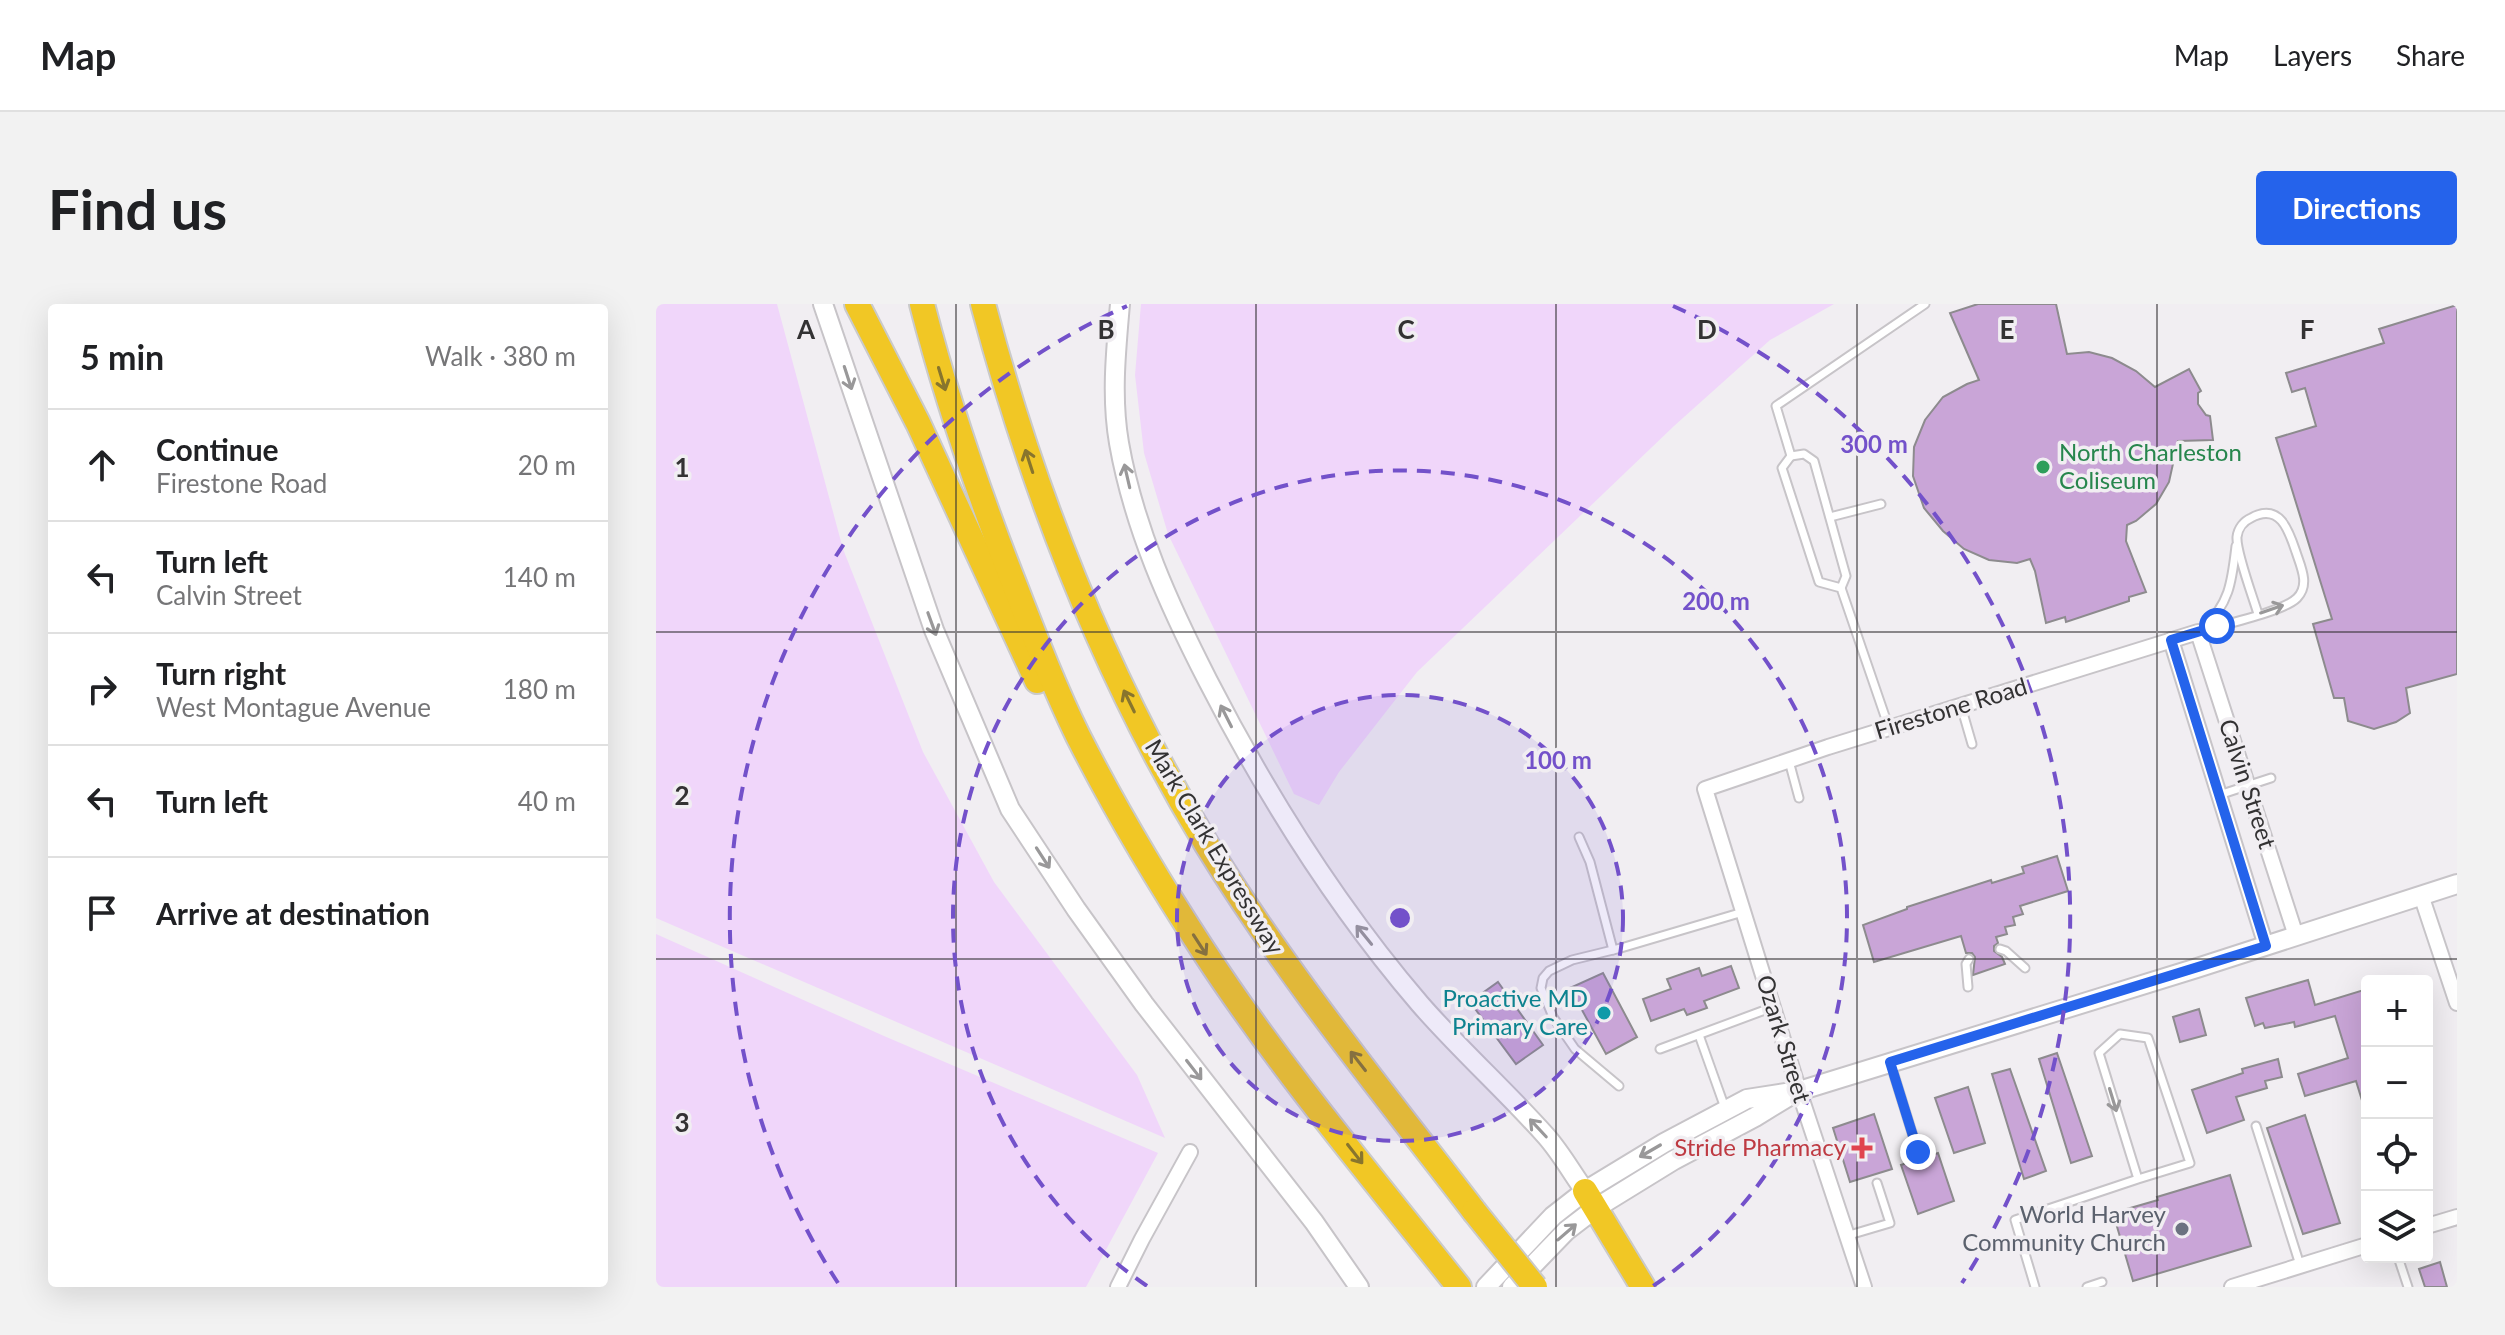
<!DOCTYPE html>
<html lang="en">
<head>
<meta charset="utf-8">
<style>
	body { margin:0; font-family:Lato,sans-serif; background:#f2f2f2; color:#202124 }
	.controls { position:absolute; right:24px; bottom:24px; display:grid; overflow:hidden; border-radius:8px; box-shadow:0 8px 32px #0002 }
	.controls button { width:72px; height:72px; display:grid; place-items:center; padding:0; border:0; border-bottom:2px solid #e0e0e0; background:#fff; color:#202124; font:40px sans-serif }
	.stop { position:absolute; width:24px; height:24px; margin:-18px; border:6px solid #2563eb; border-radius:50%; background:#fff }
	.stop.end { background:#2563eb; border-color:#fff; box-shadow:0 2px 8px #0008 }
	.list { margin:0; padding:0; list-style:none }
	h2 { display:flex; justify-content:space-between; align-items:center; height:104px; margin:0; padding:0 32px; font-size:34px }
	h2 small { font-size:26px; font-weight:400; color:#757577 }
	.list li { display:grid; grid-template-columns:52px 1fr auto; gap:24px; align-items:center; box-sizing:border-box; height:112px; padding:0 32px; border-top:2px solid #e0e0e0 }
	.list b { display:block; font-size:30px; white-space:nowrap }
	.list p { margin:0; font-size:26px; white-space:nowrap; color:#757577 }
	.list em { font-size:26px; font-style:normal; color:#757577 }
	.icon { flex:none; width:44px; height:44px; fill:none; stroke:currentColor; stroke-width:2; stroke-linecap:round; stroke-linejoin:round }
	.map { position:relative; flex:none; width:1801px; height:983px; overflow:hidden; border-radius:8px }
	header { display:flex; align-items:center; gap:48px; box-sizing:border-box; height:112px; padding:0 40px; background:#fff; border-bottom:2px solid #e0e0e0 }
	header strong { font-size:38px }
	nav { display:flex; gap:44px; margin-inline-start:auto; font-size:28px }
	.intro { display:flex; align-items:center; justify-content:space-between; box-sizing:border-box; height:192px; padding:0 48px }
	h1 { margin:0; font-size:56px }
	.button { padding:20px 36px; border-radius:8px; background:#2563eb; color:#fff; font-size:28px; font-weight:700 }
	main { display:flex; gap:48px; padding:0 48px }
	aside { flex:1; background:#fff; border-radius:8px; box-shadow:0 8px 32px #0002 }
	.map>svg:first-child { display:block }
	.green { fill:#f0d6fa }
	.building { fill:#c9a5d7; stroke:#8d8b8e; stroke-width:2 }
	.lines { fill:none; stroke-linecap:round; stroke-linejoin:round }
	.lane-casing { stroke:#c7c4c8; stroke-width:11 }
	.street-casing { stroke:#c7c4c8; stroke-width:18 }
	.secondary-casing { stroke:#c7c4c8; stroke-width:22 }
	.highway-casing { stroke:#cacaca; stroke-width:28 }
	.lane { stroke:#fff; stroke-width:7 }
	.street { stroke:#fff; stroke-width:14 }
	.secondary { stroke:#fff; stroke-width:18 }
	.highway { stroke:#f1c725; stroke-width:24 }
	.highway-bridge-casing { stroke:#cacaca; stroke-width:28; stroke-linecap:butt }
	.highway-bridge { stroke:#f1c725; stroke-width:24 }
	.oneway { stroke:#999899 }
	.oneway2 { stroke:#88752d }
	.route { stroke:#2563eb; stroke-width:10 }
	.grid { fill:none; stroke:#333233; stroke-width:2; stroke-opacity:0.55 }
	.ring { fill:none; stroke:#7351ca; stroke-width:4; stroke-dasharray:14 10 }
	.leisure-dot { fill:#2e9e5b; stroke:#f1eef2; stroke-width:3 }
	.culture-dot { fill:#0f9aa8; stroke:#f1eef2; stroke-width:3 }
	.health-dot { fill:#e0444e; stroke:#f1eef2; stroke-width:3 }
	.worship-dot { fill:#6b7280; stroke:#f1eef2; stroke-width:3 }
	.labels { text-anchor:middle; stroke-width:7; stroke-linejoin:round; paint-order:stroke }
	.leisure-label { font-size:24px; fill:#27864d; stroke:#f1eef2; text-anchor:start }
	.street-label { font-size:24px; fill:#333233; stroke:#f1eef2 }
	.culture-label { font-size:24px; fill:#0d838f; stroke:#f1eef2; text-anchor:end }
	.health-label { font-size:24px; fill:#be3a42; stroke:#f1eef2; text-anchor:end }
	.worship-label { font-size:24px; fill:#5b616d; stroke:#f1eef2; text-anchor:end }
	.grid-label { font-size:26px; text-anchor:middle; font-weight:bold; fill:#333233; stroke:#f1eef2; stroke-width:7; stroke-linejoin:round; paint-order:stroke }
	.centre { fill:#7351ca; stroke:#f1eef2; stroke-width:4 }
	.ring-label { font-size:24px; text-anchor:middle; font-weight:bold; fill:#7351ca; stroke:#f1eef2; stroke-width:7; stroke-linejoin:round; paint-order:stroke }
</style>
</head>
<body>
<header>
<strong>Map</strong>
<nav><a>Map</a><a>Layers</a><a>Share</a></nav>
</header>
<div class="intro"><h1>Find us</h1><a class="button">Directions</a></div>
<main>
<aside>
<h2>5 min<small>Walk · 380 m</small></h2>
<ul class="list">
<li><svg class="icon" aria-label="ahead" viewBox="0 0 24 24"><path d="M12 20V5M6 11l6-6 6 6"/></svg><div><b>Continue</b><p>Firestone Road</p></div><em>20 m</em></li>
<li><svg class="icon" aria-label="left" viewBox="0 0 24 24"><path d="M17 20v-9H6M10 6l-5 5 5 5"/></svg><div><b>Turn left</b><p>Calvin Street</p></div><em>140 m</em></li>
<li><svg class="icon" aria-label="right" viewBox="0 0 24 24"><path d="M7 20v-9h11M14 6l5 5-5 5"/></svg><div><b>Turn right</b><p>West Montague Avenue</p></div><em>180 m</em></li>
<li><svg class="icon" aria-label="left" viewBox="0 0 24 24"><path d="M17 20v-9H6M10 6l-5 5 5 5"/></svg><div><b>Turn left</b></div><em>40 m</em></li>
<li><svg class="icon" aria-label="arrive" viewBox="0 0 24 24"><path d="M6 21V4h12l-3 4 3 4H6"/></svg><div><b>Arrive at destination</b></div></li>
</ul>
</aside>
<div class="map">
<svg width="1801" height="983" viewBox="0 0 1801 983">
	<rect width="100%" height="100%" fill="#f1eef2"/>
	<g class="green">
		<path d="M0 0H121L187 245 267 448 338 578 481 771 509 834 0 614Z"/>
		<path d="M485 0H1178L1114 36 1018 122 761 368 683 468 663 501 638 490 512 230 488 149 479 71Z"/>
		<path d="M0 630 228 732 502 849 430 983H0Z"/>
	</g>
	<g class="building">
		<path d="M1322 0H1400L1411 50 1433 48 1456 54 1480 67 1499 83 1533 65 1545 87 1542 89V100L1550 111 1554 112 1557 136 1522 137 1513 178 1500 200 1480 217 1471 221 1470 237 1490 288 1473 293V297L1410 318 1409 313 1390 319 1379 267 1374 255 1361 259 1333 256 1308 245 1287 227 1268 204 1257 172 1258 143 1269 116 1287 93 1311 80 1323 76 1294 9Z"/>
		<path d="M1801 1V370L1750 384 1754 409 1740 418 1718 425 1692 417 1688 394H1678L1657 320 1676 315 1620 134 1660 122 1649 84 1636 88 1630 69 1728 39 1723 25Z"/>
		<path d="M1401 552 1412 587 1364 602 1367 610 1357 613 1359 621 1349 623 1351 630 1340 633 1342 639 1338 642V647L1346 653 1349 660 1317 671 1319 653 1316 649H1310L1305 632 1218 658 1207 621 1251 605V603L1335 576 1336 579 1368 569 1366 563Z"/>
		<path d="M1075 662 1083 684 1048 697 1051 704 1031 711 1028 705 995 717 987 695 1015 685 1011 675 1043 664 1046 672Z"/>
		<path d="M947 669 981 733 950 750 914 684Z"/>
		<path d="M1652 676 1659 701 1711 685V802L1708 803 1700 777 1649 792 1642 770 1692 754 1679 712 1639 723 1638 718 1609 724 1607 719 1599 722 1590 694Z"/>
		<path d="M842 678 887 741 860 760 814 698Z"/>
		<path d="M1543 705 1550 731 1524 738 1517 713Z"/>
		<path d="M1401 749 1436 852 1415 859 1383 755Z"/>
		<path d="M1622 755 1626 773 1609 777 1611 784 1580 793 1588 816 1551 829 1536 786 1587 769 1586 765Z"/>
		<path d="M1354 765 1390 867 1368 875 1336 770Z"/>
		<path d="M1312 783 1329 839 1298 849 1279 794Z"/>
		<path d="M1218 810 1236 865 1194 878 1177 824Z"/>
		<path d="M1649 811 1684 919 1647 930 1611 824Z"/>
		<path d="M1282 849 1298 897 1262 910 1245 861Z"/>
		<path d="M1574 871 1595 942 1477 977 1457 909 1502 896 1501 893Z"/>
		<path d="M1784 958 1791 983H1769L1763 965Z"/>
	</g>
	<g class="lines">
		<g class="lane-casing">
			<g id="lane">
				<path d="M1135 152 1148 150 1158 157 1190 272 1185 284"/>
				<path d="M1174 213 1225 200"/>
				<path d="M1547 324C1574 300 1576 276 1580 242"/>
				<path d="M1542 328C1564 321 1627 308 1641 294 1654 281 1645 263 1640 248 1633 227 1624 198 1595 214 1588 217 1582 224 1581 233 1580 248 1597 293 1602 310"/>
				<path d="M1305 402 1316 440"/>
				<path d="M1233 424 1185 284 1163 278 1126 164 1135 152 1120 102 1269 0"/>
				<path d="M1133 457 1143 494"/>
				<path d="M1563 491 1615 474"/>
				<path d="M923 533 934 558 957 646"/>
				<path d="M1344 645 1350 647 1369 664"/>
				<path d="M1312 683 1310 660 1313 655"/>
				<path d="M1043 731 1069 804"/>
				<path d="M1004 745 1117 703"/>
				<path d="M1235 761 1262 848"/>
				<path d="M963 782 919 745 897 713 885 684 887 674 893 667 916 656 965 644 1087 608"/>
				<path d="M1600 822 1644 961"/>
				<path d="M1190 932 1234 919 1221 879"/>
				<path d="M1742 953 1752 983"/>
				<path d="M1379 983 1359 916 1482 875 1443 749 1464 730 1492 734 1534 859 1482 875"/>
				<path d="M1431 983 1446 978"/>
			</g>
		</g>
		<g class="street-casing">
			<g id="street">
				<path d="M1515 336 1610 642"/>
				<path d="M1765 591 1801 699"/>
				<path d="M1771 922 1801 913"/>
				<path d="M462 983 486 935 534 848"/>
				<path d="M1208 983 1143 787 1049 485 1172 443 1542 328 1640 632"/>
				<path d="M1576 983 1711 941"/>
			</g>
		</g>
		<g class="secondary-casing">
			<g id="secondary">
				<path d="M167 0 278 326 354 505 420 605 488 700 658 918 703 983"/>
				<path d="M464 0C460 46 455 93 463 139 478 224 513 301 552 377 611 492 680 602 764 700 804 746 850 787 890 832 905 849 916 869 929 887"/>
				<path d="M830 983 897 912 929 887 1008 839 1091 795 1143 787 1541 664 1801 580"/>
				<path d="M856 983 910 927 940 904 1018 856 1099 813 1135 791"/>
			</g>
		</g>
		<g class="highway-casing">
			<g id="highway">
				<path d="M201 0 262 119 381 377"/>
				<path d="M266 0C291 98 324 193 361 287 380 336 399 385 422 432 459 505 502 577 547 646 624 764 716 873 803 983"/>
				<path d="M327 0C377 189 449 373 551 541 630 670 726 787 818 907"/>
				<path d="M929 887 987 983"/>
			</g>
		</g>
		<use href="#lane" class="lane"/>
		<use href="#street" class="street"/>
		<use href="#secondary" class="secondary"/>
		<use href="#highway" class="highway"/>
		<g class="highway-bridge-casing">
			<path id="highway-bridge" d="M818 907 879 983"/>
		</g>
		<use href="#highway-bridge" class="highway-bridge"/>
	</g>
	<defs><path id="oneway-shaft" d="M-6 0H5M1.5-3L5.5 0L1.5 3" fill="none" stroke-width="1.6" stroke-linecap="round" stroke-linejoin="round" transform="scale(2)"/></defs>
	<g class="oneway">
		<use href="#oneway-shaft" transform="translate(192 74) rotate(72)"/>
		<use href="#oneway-shaft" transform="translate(471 172) rotate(-103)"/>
		<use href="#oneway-shaft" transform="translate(1616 305) rotate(-19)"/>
		<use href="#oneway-shaft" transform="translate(276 320) rotate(70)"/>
		<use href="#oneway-shaft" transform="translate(570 412) rotate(-117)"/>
		<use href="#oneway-shaft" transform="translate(387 554) rotate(57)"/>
		<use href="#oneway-shaft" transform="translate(708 631) rotate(-129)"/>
		<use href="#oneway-shaft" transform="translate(538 766) rotate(52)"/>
		<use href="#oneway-shaft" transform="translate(1457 796) rotate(73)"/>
		<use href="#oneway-shaft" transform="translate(882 824) rotate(-133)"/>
		<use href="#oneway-shaft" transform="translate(994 847) rotate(150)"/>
		<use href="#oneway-shaft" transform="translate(911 928) rotate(-41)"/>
	</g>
	<g class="oneway2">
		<use href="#oneway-shaft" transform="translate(286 75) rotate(73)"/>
		<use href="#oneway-shaft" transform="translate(373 157) rotate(-108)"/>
		<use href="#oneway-shaft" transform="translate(473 397) rotate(-116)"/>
		<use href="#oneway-shaft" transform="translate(544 641) rotate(57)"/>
		<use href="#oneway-shaft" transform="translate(702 757) rotate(-128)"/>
		<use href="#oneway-shaft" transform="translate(699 850) rotate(52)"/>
	</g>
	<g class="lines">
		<path class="route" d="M1262 848 1234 758 1610 642 1515 336 1561 322"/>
	</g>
	<path class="grid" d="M300 0V983M600 0V983M900 0V983M1201 0V983M1501 0V983M0 328H1801M0 655H1801"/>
	<circle cx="744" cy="614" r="223" fill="#7351ca" fill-opacity=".12"/>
	<g class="ring">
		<circle cx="744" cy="614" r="223"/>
		<path d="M491 982A447 447 0 1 1 997 982"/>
		<path d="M182 979A670 670 0 0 1 471 2M1017 2A670 670 0 0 1 1306 979"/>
	</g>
	<circle class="leisure-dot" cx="1387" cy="163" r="8"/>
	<circle class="culture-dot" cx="948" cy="709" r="8"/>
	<path class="health-dot" d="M1202 832h8v8h8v8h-8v8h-8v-8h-8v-8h8z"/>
	<circle class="worship-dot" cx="1526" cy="925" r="8"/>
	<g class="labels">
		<g class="leisure-label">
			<text x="1403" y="157">North Charleston<tspan x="1403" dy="28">Coliseum</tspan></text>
		</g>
		<g class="street-label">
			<text transform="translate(1295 405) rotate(-17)" y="8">Firestone Road</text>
			<text transform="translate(1591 480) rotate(72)" y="8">Calvin Street</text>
			<text transform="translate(558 543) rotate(59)" y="8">Mark Clark Expressway</text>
			<text transform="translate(1127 735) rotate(73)" y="8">Ozark Street</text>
		</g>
		<g class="culture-label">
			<text x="932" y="703">Proactive MD<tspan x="932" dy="28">Primary Care</tspan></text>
		</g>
		<g class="health-label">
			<text x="1190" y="852">Stride Pharmacy</text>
		</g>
		<g class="worship-label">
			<text x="1510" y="919">World Harvey<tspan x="1510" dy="28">Community Church</tspan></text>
		</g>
	</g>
	<g class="grid-label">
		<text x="150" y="35">A</text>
		<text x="450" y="35">B</text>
		<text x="750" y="35">C</text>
		<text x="1051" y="35">D</text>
		<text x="1351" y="35">E</text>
		<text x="1651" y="35">F</text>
		<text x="26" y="173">1</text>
		<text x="26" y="501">2</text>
		<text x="26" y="828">3</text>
	</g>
	<circle cx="744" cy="614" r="12" class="centre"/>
	<g class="ring-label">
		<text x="1218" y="149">300 m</text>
		<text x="1060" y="306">200 m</text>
		<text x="902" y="465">100 m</text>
	</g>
</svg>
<div class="controls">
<button>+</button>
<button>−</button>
<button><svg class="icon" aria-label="locate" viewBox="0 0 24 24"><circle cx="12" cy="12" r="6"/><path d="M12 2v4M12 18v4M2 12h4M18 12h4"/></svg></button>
<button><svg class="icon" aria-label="layers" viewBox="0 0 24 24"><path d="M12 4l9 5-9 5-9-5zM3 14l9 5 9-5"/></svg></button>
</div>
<div class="stop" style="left:1561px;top:322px"></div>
<div class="stop end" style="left:1262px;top:848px"></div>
</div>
</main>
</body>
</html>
